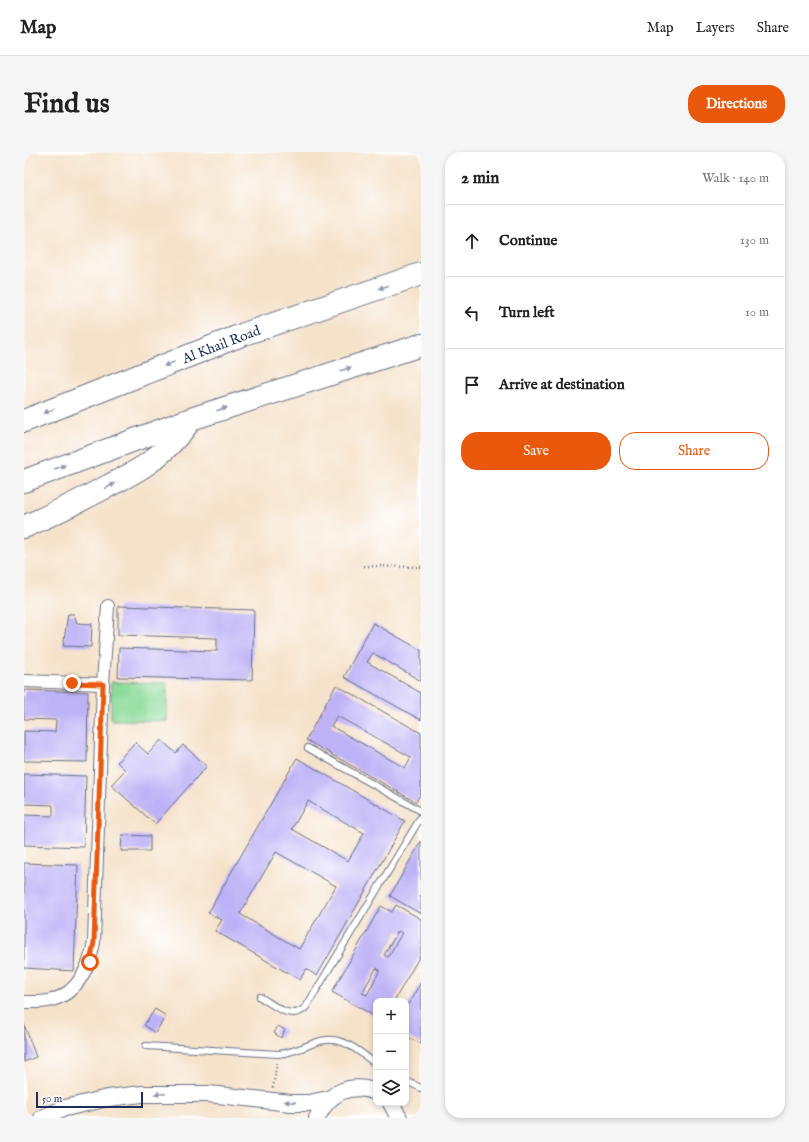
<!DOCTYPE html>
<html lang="en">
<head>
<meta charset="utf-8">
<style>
	body { margin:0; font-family:"IM FELL English",serif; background:#f6f6f6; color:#222 }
	.controls { position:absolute; right:12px; bottom:12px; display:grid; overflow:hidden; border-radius:8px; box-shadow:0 2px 6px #0003 }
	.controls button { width:36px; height:36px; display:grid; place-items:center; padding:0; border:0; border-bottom:1px solid #e0e0e0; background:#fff; color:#222; font:20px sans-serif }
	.scale { position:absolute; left:12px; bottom:10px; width:107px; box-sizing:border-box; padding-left:4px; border:2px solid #1b2f5e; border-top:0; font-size:11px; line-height:14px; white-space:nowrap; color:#1b2f5e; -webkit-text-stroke:3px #fff; paint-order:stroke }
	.stop { position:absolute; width:12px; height:12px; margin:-9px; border:3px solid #ea580c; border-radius:50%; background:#fff }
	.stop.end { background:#ea580c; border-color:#fff; box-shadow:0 1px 4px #0008 }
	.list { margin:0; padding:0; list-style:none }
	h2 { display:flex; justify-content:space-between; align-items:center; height:52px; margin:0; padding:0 16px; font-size:17px }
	h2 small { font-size:13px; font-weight:400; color:#767676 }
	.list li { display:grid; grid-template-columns:26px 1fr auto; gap:12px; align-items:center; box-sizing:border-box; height:72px; padding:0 16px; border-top:1px solid #e0e0e0 }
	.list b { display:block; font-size:15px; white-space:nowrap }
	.list em { font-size:13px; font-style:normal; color:#767676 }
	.actions { display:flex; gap:8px; padding:12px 16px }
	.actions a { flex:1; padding:9px 0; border:1px solid #ea580c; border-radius:16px; text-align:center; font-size:14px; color:#ea580c }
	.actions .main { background:#ea580c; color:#fff }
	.icon { flex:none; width:22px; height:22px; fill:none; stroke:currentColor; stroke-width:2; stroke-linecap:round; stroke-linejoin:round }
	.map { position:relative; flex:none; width:397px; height:966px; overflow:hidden; border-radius:16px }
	header { display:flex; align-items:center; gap:24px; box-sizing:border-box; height:56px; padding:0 20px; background:#fff; border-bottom:1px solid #e0e0e0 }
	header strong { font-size:19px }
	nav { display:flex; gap:22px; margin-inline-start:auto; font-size:14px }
	.intro { display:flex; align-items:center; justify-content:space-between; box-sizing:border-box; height:96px; padding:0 24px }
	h1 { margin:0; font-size:28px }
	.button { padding:10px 18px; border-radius:16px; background:#ea580c; color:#fff; font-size:14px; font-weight:700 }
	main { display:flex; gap:24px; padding:0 24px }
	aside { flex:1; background:#fff; border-radius:16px; box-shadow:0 2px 6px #0003 }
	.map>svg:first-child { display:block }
	.green { fill:#8bda99; stroke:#53847c }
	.building { fill:#beb2f6; fill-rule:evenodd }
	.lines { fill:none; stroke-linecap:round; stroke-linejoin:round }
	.service-casing { stroke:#676e84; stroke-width:8 }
	.minor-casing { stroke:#676e84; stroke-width:14 }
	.tertiary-casing { stroke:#676e84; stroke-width:18 }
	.motorway-casing { stroke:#676e84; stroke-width:24 }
	.path { stroke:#676e84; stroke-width:2.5; stroke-dasharray:1 3; stroke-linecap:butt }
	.service { stroke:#fff; stroke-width:6 }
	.minor { stroke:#fff; stroke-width:12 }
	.tertiary { stroke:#fff; stroke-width:16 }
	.motorway { stroke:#fff; stroke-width:22 }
	.oneway { fill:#8d97ae }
	.route { stroke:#ea580c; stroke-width:5 }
	.labels { text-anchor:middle; stroke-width:3; stroke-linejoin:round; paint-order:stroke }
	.street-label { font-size:14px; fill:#1b2f5e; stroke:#fff }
</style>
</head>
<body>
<header>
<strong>Map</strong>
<nav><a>Map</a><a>Layers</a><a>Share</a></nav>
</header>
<div class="intro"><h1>Find us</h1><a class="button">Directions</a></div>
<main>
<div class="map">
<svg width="397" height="966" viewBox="0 0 397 966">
	<rect width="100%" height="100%" fill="#fff"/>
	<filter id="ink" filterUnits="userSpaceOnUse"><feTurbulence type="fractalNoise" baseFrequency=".025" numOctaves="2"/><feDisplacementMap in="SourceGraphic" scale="8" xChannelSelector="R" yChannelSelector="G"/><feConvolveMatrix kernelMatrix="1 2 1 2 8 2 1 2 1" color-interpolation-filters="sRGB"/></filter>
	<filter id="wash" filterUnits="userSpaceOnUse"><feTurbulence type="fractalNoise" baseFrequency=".012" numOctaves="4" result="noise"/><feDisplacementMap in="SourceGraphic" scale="16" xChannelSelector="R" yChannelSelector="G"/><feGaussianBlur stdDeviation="0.9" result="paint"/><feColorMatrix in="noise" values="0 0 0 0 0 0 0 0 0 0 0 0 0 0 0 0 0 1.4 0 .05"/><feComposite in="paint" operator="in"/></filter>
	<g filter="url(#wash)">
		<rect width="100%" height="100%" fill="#f5e2ca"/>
		<path class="green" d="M87 530 143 531V569L87 568Z"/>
		<g id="blocks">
			<g class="building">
				<path d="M94 454 230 458 228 528 94 525 95 496 193 499V486L94 483Z"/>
				<path d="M44 462H50L53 471 68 472 67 495 39 494Z"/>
				<path d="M349 471 397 498V529L349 501 343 510 397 541V568L320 525Z"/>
				<path d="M312 533 397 581V641L392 650 282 588ZM313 564 387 605 381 616 307 574Z"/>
				<path d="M0 538 64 540 63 610 0 609V579L31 580 32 568 0 567Z"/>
				<path d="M137 588 152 601 159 593 183 614 131 672 87 633 101 618 93 610 111 590 124 602Z"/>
				<path d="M273 606 381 669 293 824 282 817 276 828 191 779 198 768 184 761ZM284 649 340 681 324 709 268 677ZM252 700 312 734 275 797 216 762Z"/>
				<path d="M0 622 62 624 60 695 0 693V663L29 664V653L0 652Z"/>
				<path d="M98 683 126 684V699H97Z"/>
				<path d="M397 689V743L396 745H397V762L366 744Z"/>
				<path d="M0 711 54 713 50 819 0 816Z"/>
				<path d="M372 753 397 767V802L370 849H352V865L308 840 357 754 368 760ZM374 779 378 781 364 805 360 803ZM352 816 356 818 343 843 338 841Z"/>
				<path d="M397 830V892L382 884V856Z"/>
				<path d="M131 857 142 864 131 881 120 873Z"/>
				<path d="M0 872 12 905 0 910Z"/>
				<path d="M254 874 261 878 257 886 250 881Z"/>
			</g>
		</g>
	</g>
	<g filter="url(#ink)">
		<use href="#blocks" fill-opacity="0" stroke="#676e84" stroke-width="1"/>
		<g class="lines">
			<g class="service-casing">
				<g id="service">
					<path d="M284 596 397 659"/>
					<path d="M236 845C250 853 268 870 282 855L397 665"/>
					<path d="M122 894 254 902C267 901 278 896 290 891 315 880 333 898 352 912"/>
					<path d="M382 929 397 936"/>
				</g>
			</g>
			<g class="minor-casing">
				<g id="minor">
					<path d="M0 529 79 532"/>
					<path d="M0 850C9 850 19 851 28 848 54 841 66 814 70 790L79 532 84 454"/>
				</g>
			</g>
			<g class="tertiary-casing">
				<g id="tertiary">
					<path d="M367 951 375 966"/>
					<path d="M18 966 41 956 84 946 118 942H185L267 951H285L304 947"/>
					<path d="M293 966C304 941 325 930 352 940"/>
				</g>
			</g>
			<g class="motorway-casing">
				<g id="motorway">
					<path d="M0 269 220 182 397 122"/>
					<path d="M0 329 167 267 397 193"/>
					<path d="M0 375C29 362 58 348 86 333 100 326 114 319 126 310 142 298 155 284 167 268"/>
				</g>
			</g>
			<g class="path">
				<path d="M340 414 397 415"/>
				<path d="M249 936 253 911"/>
			</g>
			<use href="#service" class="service"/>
			<use href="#minor" class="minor"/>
			<use href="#tertiary" class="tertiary"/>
			<use href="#motorway" class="motorway"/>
		</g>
		<defs><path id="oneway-solid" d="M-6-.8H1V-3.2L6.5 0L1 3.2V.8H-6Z"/></defs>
		<g class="oneway">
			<use href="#oneway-solid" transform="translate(360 135) rotate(162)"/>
			<use href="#oneway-solid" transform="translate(145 212) rotate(158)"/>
			<use href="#oneway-solid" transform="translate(322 217) rotate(-18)"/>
			<use href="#oneway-solid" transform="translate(198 257) rotate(-18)"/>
			<use href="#oneway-solid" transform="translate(25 259) rotate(158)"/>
			<use href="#oneway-solid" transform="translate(36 315) rotate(-20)"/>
			<use href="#oneway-solid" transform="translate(86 334) rotate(-28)"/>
			<use href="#oneway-solid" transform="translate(136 942) rotate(178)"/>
			<use href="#oneway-solid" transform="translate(266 950) rotate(-176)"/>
		</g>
	</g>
	<g class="lines" filter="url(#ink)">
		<path class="route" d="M48 531 79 532 70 790 66 810"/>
	</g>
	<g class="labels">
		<g class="street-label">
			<text transform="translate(197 192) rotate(-21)" y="5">Al Khail Road</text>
		</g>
	</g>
</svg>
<div class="controls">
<button>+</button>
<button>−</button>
<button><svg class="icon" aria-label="layers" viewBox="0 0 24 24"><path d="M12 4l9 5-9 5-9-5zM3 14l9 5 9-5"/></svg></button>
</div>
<div class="scale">50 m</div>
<div class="stop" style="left:66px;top:810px"></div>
<div class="stop end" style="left:48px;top:531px"></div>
</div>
<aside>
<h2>2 min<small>Walk · 140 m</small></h2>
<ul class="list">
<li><svg class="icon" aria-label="ahead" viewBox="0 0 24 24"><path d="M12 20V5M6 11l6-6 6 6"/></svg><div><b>Continue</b></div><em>130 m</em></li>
<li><svg class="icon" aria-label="left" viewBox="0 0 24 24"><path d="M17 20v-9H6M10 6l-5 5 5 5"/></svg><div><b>Turn left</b></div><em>10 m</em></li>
<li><svg class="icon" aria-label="arrive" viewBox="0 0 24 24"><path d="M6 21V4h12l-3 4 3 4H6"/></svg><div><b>Arrive at destination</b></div></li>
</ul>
<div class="actions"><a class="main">Save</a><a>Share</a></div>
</aside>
</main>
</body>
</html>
